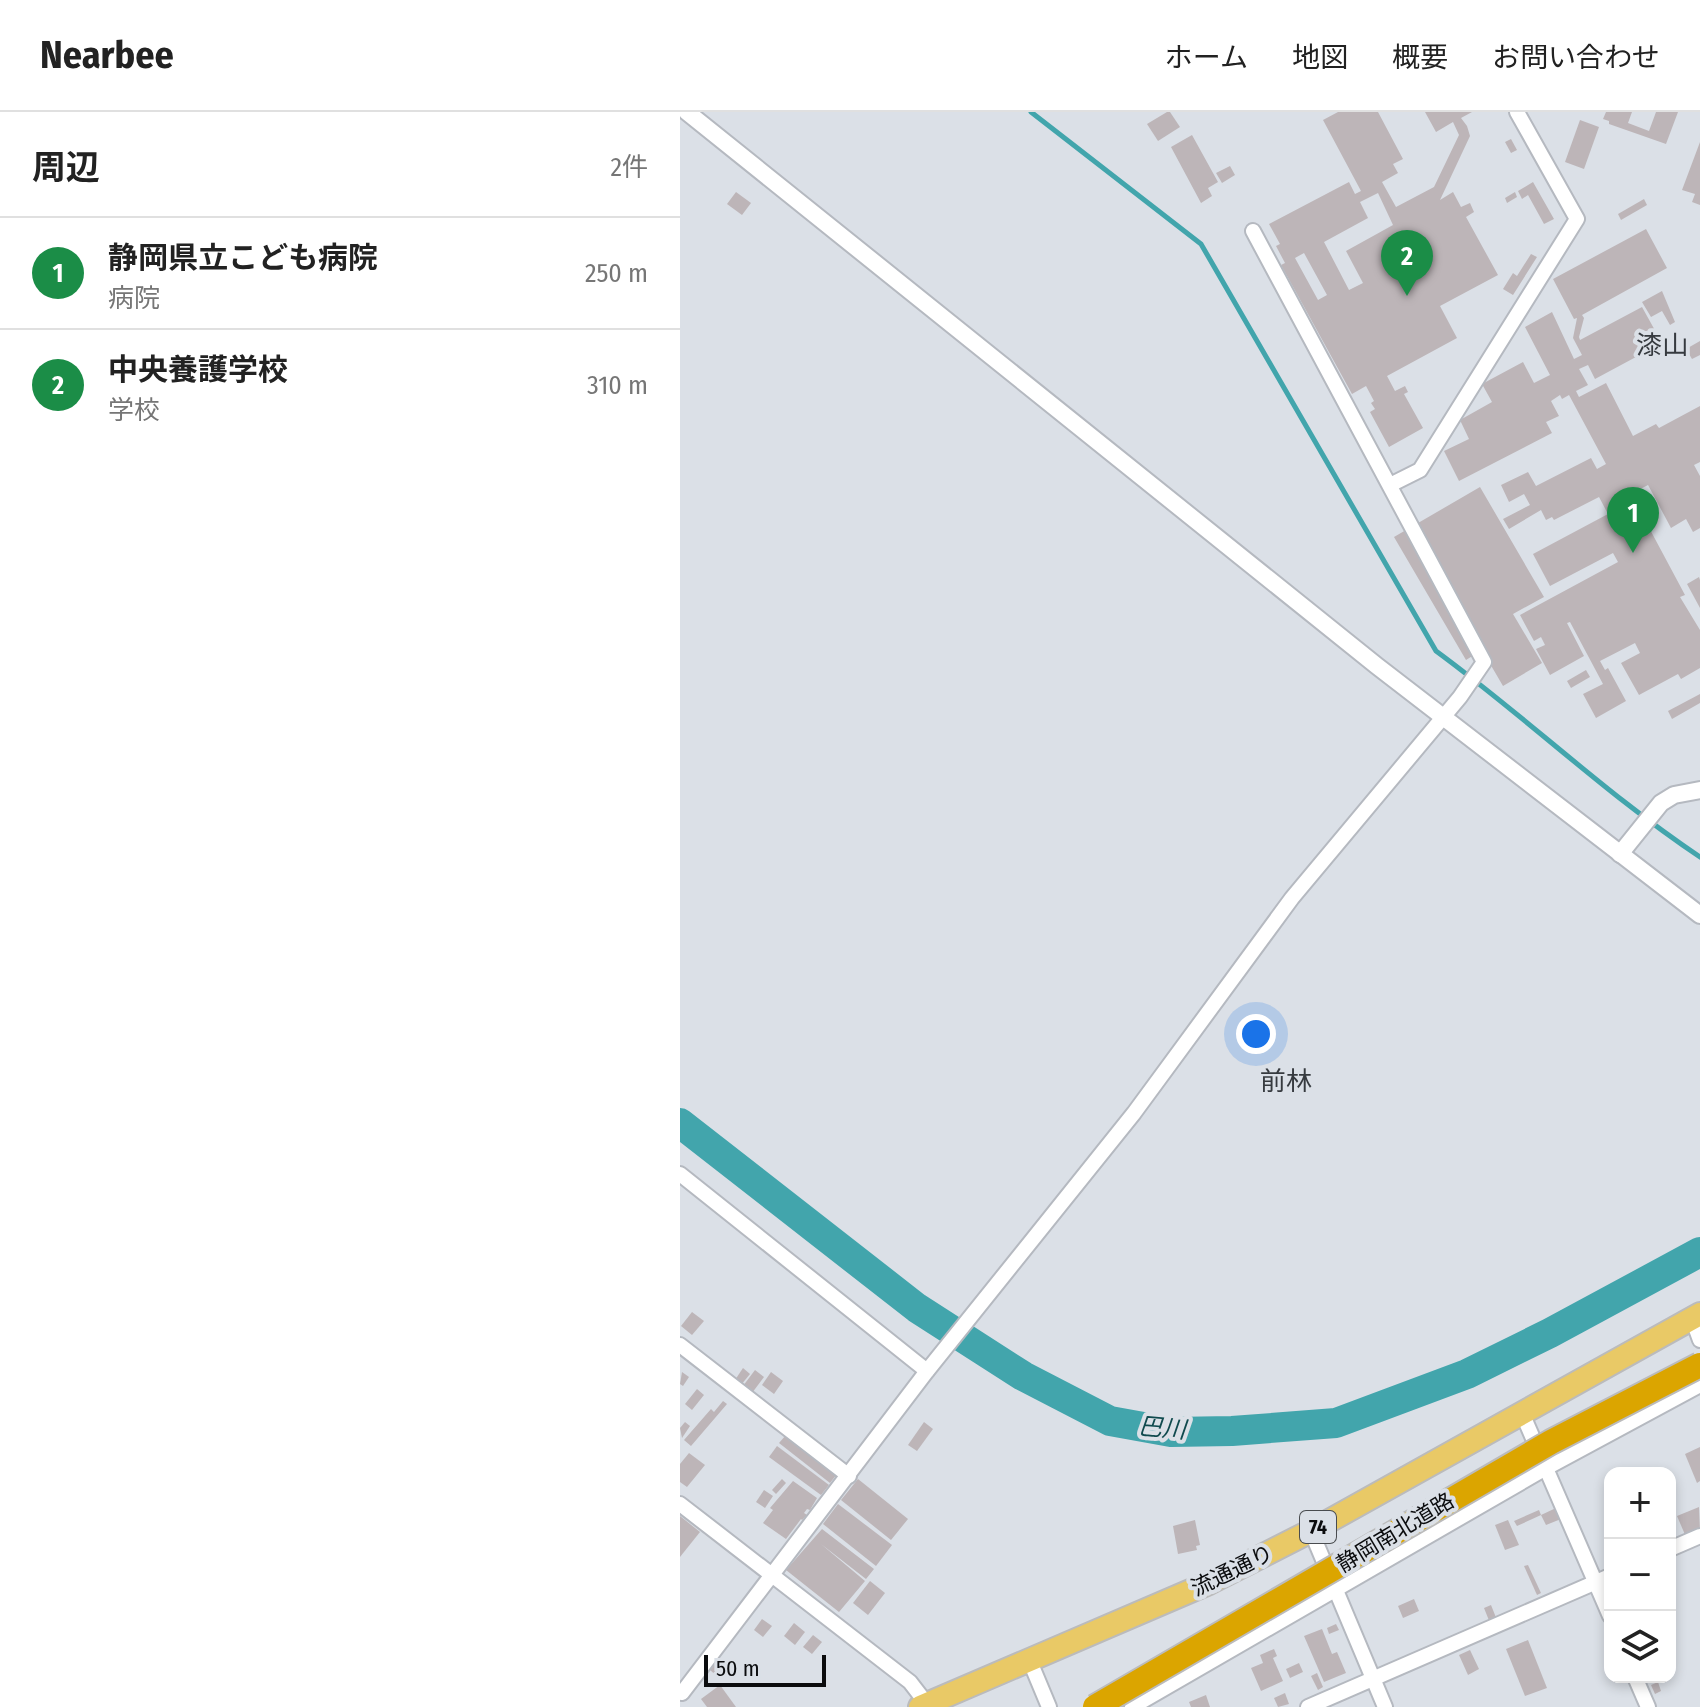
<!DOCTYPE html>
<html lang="ja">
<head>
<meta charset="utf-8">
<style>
	body { margin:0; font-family:"Fira Sans Condensed","Noto Sans JP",sans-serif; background:#f2f2f2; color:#222 }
	.controls { position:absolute; right:24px; bottom:24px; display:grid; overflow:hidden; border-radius:16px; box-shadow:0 4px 12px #0003 }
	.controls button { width:72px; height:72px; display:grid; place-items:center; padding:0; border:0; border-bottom:2px solid #e0e0e0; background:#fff; color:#222; font:40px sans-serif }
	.scale { position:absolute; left:24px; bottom:20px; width:122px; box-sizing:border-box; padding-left:8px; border:4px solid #0b0c0e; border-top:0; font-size:22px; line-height:28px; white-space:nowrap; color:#0b0c0e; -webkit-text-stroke:6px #dbe0e7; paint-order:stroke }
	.you { position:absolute; left:576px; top:922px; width:28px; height:28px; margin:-20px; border:6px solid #fff; border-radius:50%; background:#1a73e8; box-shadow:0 0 0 12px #1a73e833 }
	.badge { display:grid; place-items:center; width:52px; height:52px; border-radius:50%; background:#1b8d47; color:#fff; font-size:26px; font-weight:700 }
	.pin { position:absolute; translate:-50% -66px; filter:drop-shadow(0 2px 4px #0008) }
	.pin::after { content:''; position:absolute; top:42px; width:28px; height:24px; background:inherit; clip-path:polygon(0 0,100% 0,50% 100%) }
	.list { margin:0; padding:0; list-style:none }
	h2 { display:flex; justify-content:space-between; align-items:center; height:104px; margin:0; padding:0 32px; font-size:34px }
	h2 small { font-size:26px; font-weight:400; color:#767676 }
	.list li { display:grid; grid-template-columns:52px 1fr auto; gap:24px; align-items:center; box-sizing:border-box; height:112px; padding:0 32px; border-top:2px solid #e0e0e0 }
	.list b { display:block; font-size:30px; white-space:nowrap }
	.list p { margin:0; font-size:26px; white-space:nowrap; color:#767676 }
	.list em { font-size:26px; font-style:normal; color:#767676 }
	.icon { flex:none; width:44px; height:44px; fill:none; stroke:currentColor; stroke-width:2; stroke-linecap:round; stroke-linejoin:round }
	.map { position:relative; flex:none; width:1020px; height:1595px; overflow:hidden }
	header { display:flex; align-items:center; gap:48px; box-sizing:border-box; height:112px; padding:0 40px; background:#fff; border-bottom:2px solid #e0e0e0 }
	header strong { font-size:38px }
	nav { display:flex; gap:44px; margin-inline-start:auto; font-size:28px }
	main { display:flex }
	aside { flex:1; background:#fff }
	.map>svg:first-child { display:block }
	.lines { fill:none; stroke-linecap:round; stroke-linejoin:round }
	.stream { stroke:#42a5ac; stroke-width:5 }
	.river { stroke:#42a5ac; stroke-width:30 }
	.building { fill:#bdb5b8; fill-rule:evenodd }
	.minor-casing { stroke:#b5b9c0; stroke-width:18 }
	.tertiary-casing { stroke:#b5b9c0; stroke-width:20 }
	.primary-casing { stroke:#bbbbbc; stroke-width:26 }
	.minor { stroke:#fff; stroke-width:14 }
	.tertiary { stroke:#fff; stroke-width:16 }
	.primary { stroke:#e9c966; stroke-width:22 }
	.motorway-bridge-casing { stroke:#bbbbbc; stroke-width:28; stroke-linecap:butt }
	.motorway-bridge { stroke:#dba500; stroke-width:24 }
	.labels { text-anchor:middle; stroke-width:8; stroke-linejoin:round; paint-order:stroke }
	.shield { fill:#dbe0e7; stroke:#494c4f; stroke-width:2 }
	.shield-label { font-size:20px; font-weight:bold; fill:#0b0c0e }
	.street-label { font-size:22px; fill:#0b0c0e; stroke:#dbe0e7 }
	.water-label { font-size:24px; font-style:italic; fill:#104a4e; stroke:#dbe0e7 }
	.quarter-label { font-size:26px; fill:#363a3f; stroke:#dbe0e7 }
</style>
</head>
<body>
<header>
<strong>Nearbee</strong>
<nav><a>ホーム</a><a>地図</a><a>概要</a><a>お問い合わせ</a></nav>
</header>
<main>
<aside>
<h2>周辺<small>2件</small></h2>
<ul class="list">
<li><span class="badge">1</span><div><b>静岡県立こども病院</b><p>病院</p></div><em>250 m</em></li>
<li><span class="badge">2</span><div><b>中央養護学校</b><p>学校</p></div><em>310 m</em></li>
</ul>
</aside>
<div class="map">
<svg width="1020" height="1595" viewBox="0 0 1020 1595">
	<rect width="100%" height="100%" fill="#dbe0e7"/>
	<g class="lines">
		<path class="stream" d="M351 0 521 132 756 539C846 605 927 683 1020 745"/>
		<path class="river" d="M0 1011 237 1196 343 1264 430 1309 491 1320 552 1319 656 1311 787 1262 870 1221 1020 1140"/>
	</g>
	<g class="building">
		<path d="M487 0H490L500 15 478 29 467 12Z"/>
		<path d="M658 0H698L723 47 713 52 718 61 702 70 716 95 754 75 779 23 773 10 756 20 745 0H792L781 6 787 14 790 24 760 88 773 80 781 95 790 91 794 100 786 105 818 163 760 194 777 226 707 264 715 279 725 274 728 280 724 282 743 316 709 335 690 300 695 297 691 291 694 289 686 274 672 282 601 153 605 151 596 134 600 132 589 112 669 70 675 82 681 79 643 8ZM698 81 713 113 666 139 683 171 669 178 644 130 688 106 680 90ZM624 141 647 183 638 188 615 146Z"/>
		<path d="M926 0H952L948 11 969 19 976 0H998L986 32 929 12V9L923 7Z"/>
		<path d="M900 8 919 15 904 57 885 50Z"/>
		<path d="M512 23 538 70 528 76 532 84 521 91 491 35Z"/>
		<path d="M831 27 837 38 831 41 825 30Z"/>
		<path d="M1020 30V93L1012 90 1015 82 1002 78Z"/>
		<path d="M550 54 555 63 542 71 536 61Z"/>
		<path d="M853 70 874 107 864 112 848 83 842 87 838 79Z"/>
		<path d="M56 80 71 91 62 103 47 92Z"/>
		<path d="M835 80 837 85 827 91 825 86Z"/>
		<path d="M964 87 967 93 941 108 938 102Z"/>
		<path d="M966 117 987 156 902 203 904 206 899 225 900 228 962 195 982 231 915 267 908 253 899 257 908 273 896 279 899 285 926 271 953 324 976 312 979 316 1020 294V350L1014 353 1020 364V416L1013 420 1006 407 991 416 968 373 951 382 1005 483 1000 485 1020 518V556L1001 567 998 562 959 583 941 551 960 541 955 531 920 549 925 558 928 556 946 589 916 606 903 582 923 572 890 510 887 511 904 544 870 563 856 537 865 533 861 525 854 529 840 503 938 450 933 441 870 474 853 442 928 402 919 385 874 408 872 405 866 408 861 398 829 417 823 407 850 393 844 382 829 390 821 373 848 360 856 374 911 346 917 357 926 352 889 283 882 287 880 283 871 289 879 304 866 310 872 321 779 369 764 339 789 327 780 308 812 290 802 272 843 250 854 271 870 263 845 215 872 200 894 247 902 243 893 226 897 206 894 207 873 167Z"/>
		<path d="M851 142 857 145 833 183 823 177 833 161 837 164Z"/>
		<path d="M982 179 995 210 990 213 982 199 971 205 962 190Z"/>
		<path d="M1020 229V243L1012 247 1006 237Z"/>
		<path d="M800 375 864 485 833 502 862 551 823 574 802 538 786 548 714 425Z"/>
		<path d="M1019 465 1020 468V496L1007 472Z"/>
		<path d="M906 558 910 565 891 576 887 569Z"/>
		<path d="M1020 582V591L992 607 988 599Z"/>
		<path d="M12 1200 24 1209 12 1223 1 1214Z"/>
		<path d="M63 1256 70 1262 61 1273 55 1268Z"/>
		<path d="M75 1258 84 1265 72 1281 63 1274Z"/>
		<path d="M2 1260 9 1265 3 1274 0 1272Z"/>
		<path d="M91 1260 103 1269 94 1282 82 1273Z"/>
		<path d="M17 1277 24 1283 12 1298 5 1292Z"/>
		<path d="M43 1289 47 1292 11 1334 4 1328 31 1297 34 1300Z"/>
		<path d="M5 1310 10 1314 2 1326 0 1316Z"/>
		<path d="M244 1310 253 1317 237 1339 228 1333Z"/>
		<path d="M106 1323 157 1362 150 1371 99 1331Z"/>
		<path d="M97 1334 149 1373 141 1383 89 1345Z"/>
		<path d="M1020 1335V1369L1017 1371 1005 1342Z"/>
		<path d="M9 1341 25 1353 7 1375 0 1370V1352Z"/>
		<path d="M102 1367 106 1371 96 1382 92 1378Z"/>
		<path d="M178 1367 228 1407 211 1428 161 1388Z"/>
		<path d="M113 1369 137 1386 130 1398 127 1397 124 1401 127 1403 122 1408 121 1407 106 1427 83 1411 93 1398 90 1396Z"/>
		<path d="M84 1378 93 1384 85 1396 76 1390Z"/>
		<path d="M158 1392 212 1433 196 1454 143 1412Z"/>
		<path d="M1019 1395 1020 1419 1006 1425 997 1404Z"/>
		<path d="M876 1396 881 1407 866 1413 861 1403Z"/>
		<path d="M859 1398 861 1403 837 1414 834 1409Z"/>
		<path d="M0 1404 20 1420 0 1445Z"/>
		<path d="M515 1408 520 1433 516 1434 517 1438 498 1442 493 1414Z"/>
		<path d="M828 1408 839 1433 825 1438 815 1413Z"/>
		<path d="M142 1417 194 1457 186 1467 141 1432 185 1469 159 1500 106 1458Z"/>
		<path d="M848 1453 861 1481 857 1483 844 1454Z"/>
		<path d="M190 1469 205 1481 188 1503 173 1491Z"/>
		<path d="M734 1487 739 1499 723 1506 718 1494Z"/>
		<path d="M811 1493 817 1508 810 1511 804 1496Z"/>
		<path d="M82 1507 92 1514 83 1525 74 1518Z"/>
		<path d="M114 1511 125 1520 115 1533 104 1524Z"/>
		<path d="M656 1512 659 1518 649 1522 647 1516Z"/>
		<path d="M642 1517 652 1542 657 1540 666 1561 644 1570 624 1524Z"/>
		<path d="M133 1523 142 1530 132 1542 123 1535Z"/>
		<path d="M848 1528 867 1576 845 1584 826 1537Z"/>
		<path d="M594 1537 597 1544 593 1546 603 1569 581 1579 571 1556 583 1551 580 1543Z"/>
		<path d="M790 1538 799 1557 788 1563 779 1543Z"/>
		<path d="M37 1550 47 1558 40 1567 30 1558Z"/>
		<path d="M619 1551 623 1560 610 1566 606 1557Z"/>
		<path d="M637 1561 643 1575 638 1578 631 1564Z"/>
		<path d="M978 1570 981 1579 975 1582 971 1573Z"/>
		<path d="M40 1573 56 1595H27L21 1587Z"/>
		<path d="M605 1581 609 1592 598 1595 594 1586Z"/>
		<path d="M526 1583 530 1595H511L509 1590Z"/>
	</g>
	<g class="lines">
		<g class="minor-casing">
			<g id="minor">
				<path d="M710 373 740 358 897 107 837 0"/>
				<path d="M0 1062 247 1259"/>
				<path d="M1012 1206 1020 1228"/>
				<path d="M0 1233 169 1364"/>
				<path d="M842 1301 930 1504"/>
				<path d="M0 1392 230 1570 247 1592"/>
				<path d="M631 1419 705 1595"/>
				<path d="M990 1437 1020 1424"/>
				<path d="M349 1547 369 1595"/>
				<path d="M955 1565 968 1595"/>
				<path d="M2 1581 247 1259 454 1001 612 786 780 585 804 550 573 119"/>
				<path d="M452 1595 866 1356 1020 1273"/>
				<path d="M628 1595 930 1464"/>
			</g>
		</g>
		<g class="tertiary-casing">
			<g id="tertiary">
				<path d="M7 0 697 554 1020 803"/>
				<path d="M940 742 981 691 994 683 1020 678"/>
			</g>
		</g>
		<g class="primary-casing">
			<path id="primary" d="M240 1595 529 1471 631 1419 1020 1202"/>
		</g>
		<use href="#minor" class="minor"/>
		<use href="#tertiary" class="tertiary"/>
		<use href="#primary" class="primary"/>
		<g class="motorway-bridge-casing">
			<path id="motorway-bridge" d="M415 1595 871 1330 1020 1253"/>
		</g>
		<use href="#motorway-bridge" class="motorway-bridge"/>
	</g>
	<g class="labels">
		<rect class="shield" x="620" y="1399" width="36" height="32" rx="6"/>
		<g class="shield-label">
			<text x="638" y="1422">74</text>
		</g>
		<g class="street-label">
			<text transform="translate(715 1420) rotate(-31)" y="8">静岡南北道路</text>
			<text transform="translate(552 1458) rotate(-26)" y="8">流通通り</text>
		</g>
		<g class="water-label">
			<text transform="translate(482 1316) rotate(5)" y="8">巴川</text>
		</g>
		<g class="quarter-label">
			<text x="982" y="242">漆山</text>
			<text x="606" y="978">前林</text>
		</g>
	</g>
</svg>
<div class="controls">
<button>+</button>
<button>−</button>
<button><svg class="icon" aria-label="layers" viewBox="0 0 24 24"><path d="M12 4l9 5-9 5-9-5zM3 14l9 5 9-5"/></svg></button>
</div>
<div class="scale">50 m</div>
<div class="you"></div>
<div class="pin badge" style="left:953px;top:441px">1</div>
<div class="pin badge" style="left:727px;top:184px">2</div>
</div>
</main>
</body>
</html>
